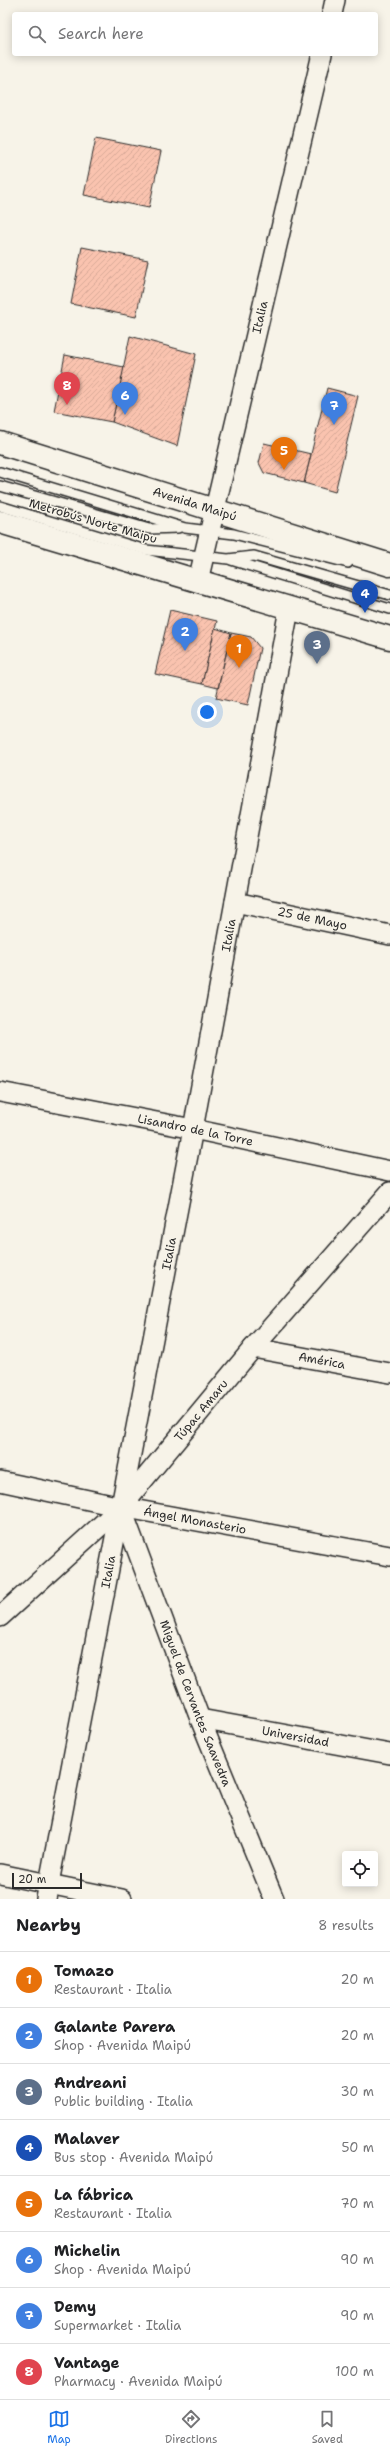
<!DOCTYPE html>
<html lang="en">
<head>
<meta charset="utf-8">
<style>
	body { margin:0; font-family:"Shantell Sans",sans-serif; background:#f2f2f2; color:#202124 }
	.controls { position:absolute; right:12px; bottom:12px; display:grid; overflow:hidden; border-radius:4px; box-shadow:0 2px 10px #0003 }
	.controls button { width:36px; height:36px; display:grid; place-items:center; padding:0; border:0; border-bottom:1px solid #e0e0e0; background:#fff; color:#202124; font:20px sans-serif }
	.scale { position:absolute; left:12px; bottom:10px; width:70px; box-sizing:border-box; padding-left:4px; border:2px solid #2b2b2b; border-top:0; font-size:11px; line-height:14px; white-space:nowrap; color:#2b2b2b; -webkit-text-stroke:3px #f7f3e8; paint-order:stroke }
	.you { position:absolute; left:207px; top:712px; width:14px; height:14px; margin:-10px; border:3px solid #fff; border-radius:50%; background:#1a73e8; box-shadow:0 0 0 6px #1a73e833 }
	.badge { display:grid; place-items:center; width:26px; height:26px; border-radius:50%; background:#1a73e8; color:#fff; font-size:13px; font-weight:700 }
	.pin { position:absolute; translate:-50% -33px; filter:drop-shadow(0 1px 2px #0008) }
	.pin::after { content:''; position:absolute; top:21px; width:14px; height:12px; background:inherit; clip-path:polygon(0 0,100% 0,50% 100%) }
	.list { margin:0; padding:0; list-style:none }
	h2 { display:flex; justify-content:space-between; align-items:center; height:52px; margin:0; padding:0 16px; font-size:17px }
	h2 small { font-size:13px; font-weight:400; color:#757577 }
	.list li { display:grid; grid-template-columns:26px 1fr auto; gap:12px; align-items:center; box-sizing:border-box; height:56px; padding:0 16px; border-top:1px solid #e0e0e0 }
	.list b { display:block; font-size:15px; white-space:nowrap }
	.list p { margin:0; font-size:13px; white-space:nowrap; color:#757577 }
	.list em { font-size:13px; font-style:normal; color:#757577 }
	.icon { flex:none; width:22px; height:22px; fill:none; stroke:currentColor; stroke-width:2; stroke-linecap:round; stroke-linejoin:round }
	.map { position:relative; flex:none; width:390px; height:1899px; overflow:hidden }
	.search { position:absolute; background:#fff; box-shadow:0 2px 10px #0003; left:12px; right:12px; top:12px; height:44px; display:flex; align-items:center; gap:10px; box-sizing:border-box; padding:0 14px; border-radius:4px; color:#757577; font-size:15px }
	.sheet { height:500px; background:#fff }
	nav { display:flex; justify-content:space-around; align-items:center; box-sizing:border-box; height:56px; border-top:1px solid #e0e0e0; background:#fff; font-size:11px; color:#757577 }
	nav a { display:grid; justify-items:center; gap:2px }
	nav .on { color:#1a73e8 }
	.map>svg:first-child { display:block }
	.building { fill:url(#building-hatch); stroke:#2b2b2b }
	.lines { fill:none; stroke-linecap:round; stroke-linejoin:round }
	.lane-casing { stroke:#2b2b2b; stroke-width:12 }
	.street-casing { stroke:#2b2b2b; stroke-width:22 }
	.secondary-casing { stroke:#2b2b2b; stroke-width:25 }
	.lane { stroke:#f7f3e8; stroke-width:9 }
	.street { stroke:#f7f3e8; stroke-width:19 }
	.secondary { stroke:#f7f3e8; stroke-width:22 }
	.labels { text-anchor:middle; stroke-width:3; stroke-linejoin:round; paint-order:stroke }
	.street-label { font-size:12px; fill:#2b2b2b; stroke:#f7f3e8 }
</style>
</head>
<body>
<div class="map">
<svg width="390" height="1899" viewBox="0 0 390 1899">
	<defs>
		<pattern id="building-hatch" width="6" height="6" patternUnits="userSpaceOnUse"><rect width="6" height="6" fill="#fac3af"/><path d="M-1 1l2-2M0 6l6-6M5 7l2-2" fill="none" stroke="#d6a897"/></pattern>
	</defs>
	<rect width="100%" height="100%" fill="#f7f3e8"/>
	<filter id="ink" filterUnits="userSpaceOnUse"><feTurbulence type="fractalNoise" baseFrequency=".025" numOctaves="2"/><feDisplacementMap in="SourceGraphic" scale="8" xChannelSelector="R" yChannelSelector="G"/><feConvolveMatrix kernelMatrix="1 2 1 2 8 2 1 2 1" color-interpolation-filters="sRGB"/></filter>
	<g filter="url(#ink)">
		<g class="building">
			<path d="M96 138 161 151 149 208 84 195Z"/>
			<path d="M82 247 148 260 136 317 71 304Z"/>
			<path d="M130 336 196 354 177 446 112 422Z"/>
			<path d="M65 355 124 367 112 422 54 411Z"/>
			<path d="M327 388 358 396 335 492 304 483Z"/>
			<path d="M264 443 311 454 304 483 264 473 259 463Z"/>
			<path d="M170 610 217 621 202 684 155 674Z"/>
			<path d="M215 628 231 633 218 688 202 684Z"/>
			<path d="M231 633 251 637 260 648 248 705 216 698Z"/>
		</g>
		<g class="lines">
			<g class="lane-casing">
				<g id="lane">
					<path d="M0 472 185 528 234 534 348 563"/>
					<path d="M0 486 149 529 178 528"/>
					<path d="M0 506 146 550 228 559 254 556 390 595"/>
					<path d="M231 560 390 609"/>
				</g>
			</g>
			<g class="street-casing">
				<g id="street">
					<path d="M332 14 335 0"/>
					<path id="s1" d="M198 581 322 54"/>
					<path id="s2" d="M235 902 390 935"/>
					<path id="s3" d="M0 1092 193 1129 390 1171"/>
					<path id="s4" d="M253 1348 390 1373"/>
					<path id="s5" d="M0 1481 121 1507 390 1556"/>
					<path id="s6" d="M121 1507 200 1719 274 1899"/>
					<path id="s7" d="M0 1617 121 1507 253 1348 390 1192"/>
					<path id="s8" d="M200 1719 390 1754"/>
					<path d="M0 1874 122 1899"/>
					<path id="s9" d="M46 1899 193 1129 289 609"/>
				</g>
			</g>
			<g class="secondary-casing">
				<g id="secondary">
					<path id="s10" d="M0 443 390 565"/>
					<path d="M0 522 390 638"/>
				</g>
			</g>
			<use href="#lane" class="lane"/>
			<use href="#street" class="street"/>
			<use href="#secondary" class="secondary"/>
		</g>
	</g>
	<g class="labels">
		<g class="street-label">
			<text dy="4" stroke="none"><textPath href="#s1" startOffset="271">Italia</textPath></text>
			<text dy="4" stroke="none"><textPath href="#s10" startOffset="204">Avenida Maipú</textPath></text>
			<text transform="translate(93 521) rotate(16)" y="4">Metrobús Norte Maipu</text>
			<text dy="4" stroke="none"><textPath href="#s2" startOffset="79">25 de Mayo</textPath></text>
			<text dy="4" stroke="none"><textPath href="#s9" startOffset="981">Italia</textPath></text>
			<text dy="4" stroke="none"><textPath href="#s3" startOffset="199">Lisandro de la Torre</textPath></text>
			<text dy="4" stroke="none"><textPath href="#s9" startOffset="657">Italia</textPath></text>
			<text dy="4" stroke="none"><textPath href="#s4" startOffset="70">América</textPath></text>
			<text dy="4" stroke="none"><textPath href="#s7" startOffset="289">Túpac Amaru</textPath></text>
			<text dy="4" stroke="none"><textPath href="#s5" startOffset="199">Ángel Monasterio</textPath></text>
			<text dy="4" stroke="none"><textPath href="#s9" startOffset="333">Italia</textPath></text>
			<text dy="4" stroke="none"><textPath href="#s6" startOffset="210">Miguel de Cervantes Saavedra</textPath></text>
			<text dy="4" stroke="none"><textPath href="#s8" startOffset="97">Universidad</textPath></text>
		</g>
	</g>
</svg>
<div class="controls">
<button><svg class="icon" aria-label="locate" viewBox="0 0 24 24"><circle cx="12" cy="12" r="6"/><path d="M12 2v4M12 18v4M2 12h4M18 12h4"/></svg></button>
</div>
<div class="scale">20 m</div>
<div class="you"></div>
<div class="pin badge" style="left:239px;top:668px;background:#e8710a">1</div>
<div class="pin badge" style="left:185px;top:651px;background:#3f7fe0">2</div>
<div class="pin badge" style="left:317px;top:664px;background:#5c6f8a">3</div>
<div class="pin badge" style="left:365px;top:613px;background:#1a4fb4">4</div>
<div class="pin badge" style="left:284px;top:470px;background:#e8710a">5</div>
<div class="pin badge" style="left:125px;top:415px;background:#3f7fe0">6</div>
<div class="pin badge" style="left:334px;top:425px;background:#3f7fe0">7</div>
<div class="pin badge" style="left:67px;top:405px;background:#e0444e">8</div>
<div class="search"><svg class="icon" aria-label="search" viewBox="0 0 24 24"><circle cx="10" cy="10" r="6"/><path d="M15 15l6 6"/></svg>Search here</div>
</div>
<section class="sheet">
<h2>Nearby<small>8 results</small></h2>
<ul class="list">
<li><span class="badge" style="background:#e8710a">1</span><div><b>Tomazo</b><p>Restaurant · Italia</p></div><em>20 m</em></li>
<li><span class="badge" style="background:#3f7fe0">2</span><div><b>Galante Parera</b><p>Shop · Avenida Maipú</p></div><em>20 m</em></li>
<li><span class="badge" style="background:#5c6f8a">3</span><div><b>Andreani</b><p>Public building · Italia</p></div><em>30 m</em></li>
<li><span class="badge" style="background:#1a4fb4">4</span><div><b>Malaver</b><p>Bus stop · Avenida Maipú</p></div><em>50 m</em></li>
<li><span class="badge" style="background:#e8710a">5</span><div><b>La fábrica</b><p>Restaurant · Italia</p></div><em>70 m</em></li>
<li><span class="badge" style="background:#3f7fe0">6</span><div><b>Michelin</b><p>Shop · Avenida Maipú</p></div><em>90 m</em></li>
<li><span class="badge" style="background:#3f7fe0">7</span><div><b>Demy</b><p>Supermarket · Italia</p></div><em>90 m</em></li>
<li><span class="badge" style="background:#e0444e">8</span><div><b>Vantage</b><p>Pharmacy · Avenida Maipú</p></div><em>100 m</em></li>
</ul>
</section>
<nav>
<a class="on"><svg class="icon" aria-label="map" viewBox="0 0 24 24"><path d="M3 6l6-2 6 2 6-2v14l-6 2-6-2-6 2zM9 4v14M15 6v14"/></svg>Map</a>
<a><svg class="icon" aria-label="directions" viewBox="0 0 24 24"><path d="M12 3l9 9-9 9-9-9zM9 14v-3h6M13 9l2 2-2 2"/></svg>Directions</a>
<a><svg class="icon" aria-label="saved" viewBox="0 0 24 24"><path d="M7 4h10v16l-5-4-5 4z"/></svg>Saved</a>
</nav>
</body>
</html>
